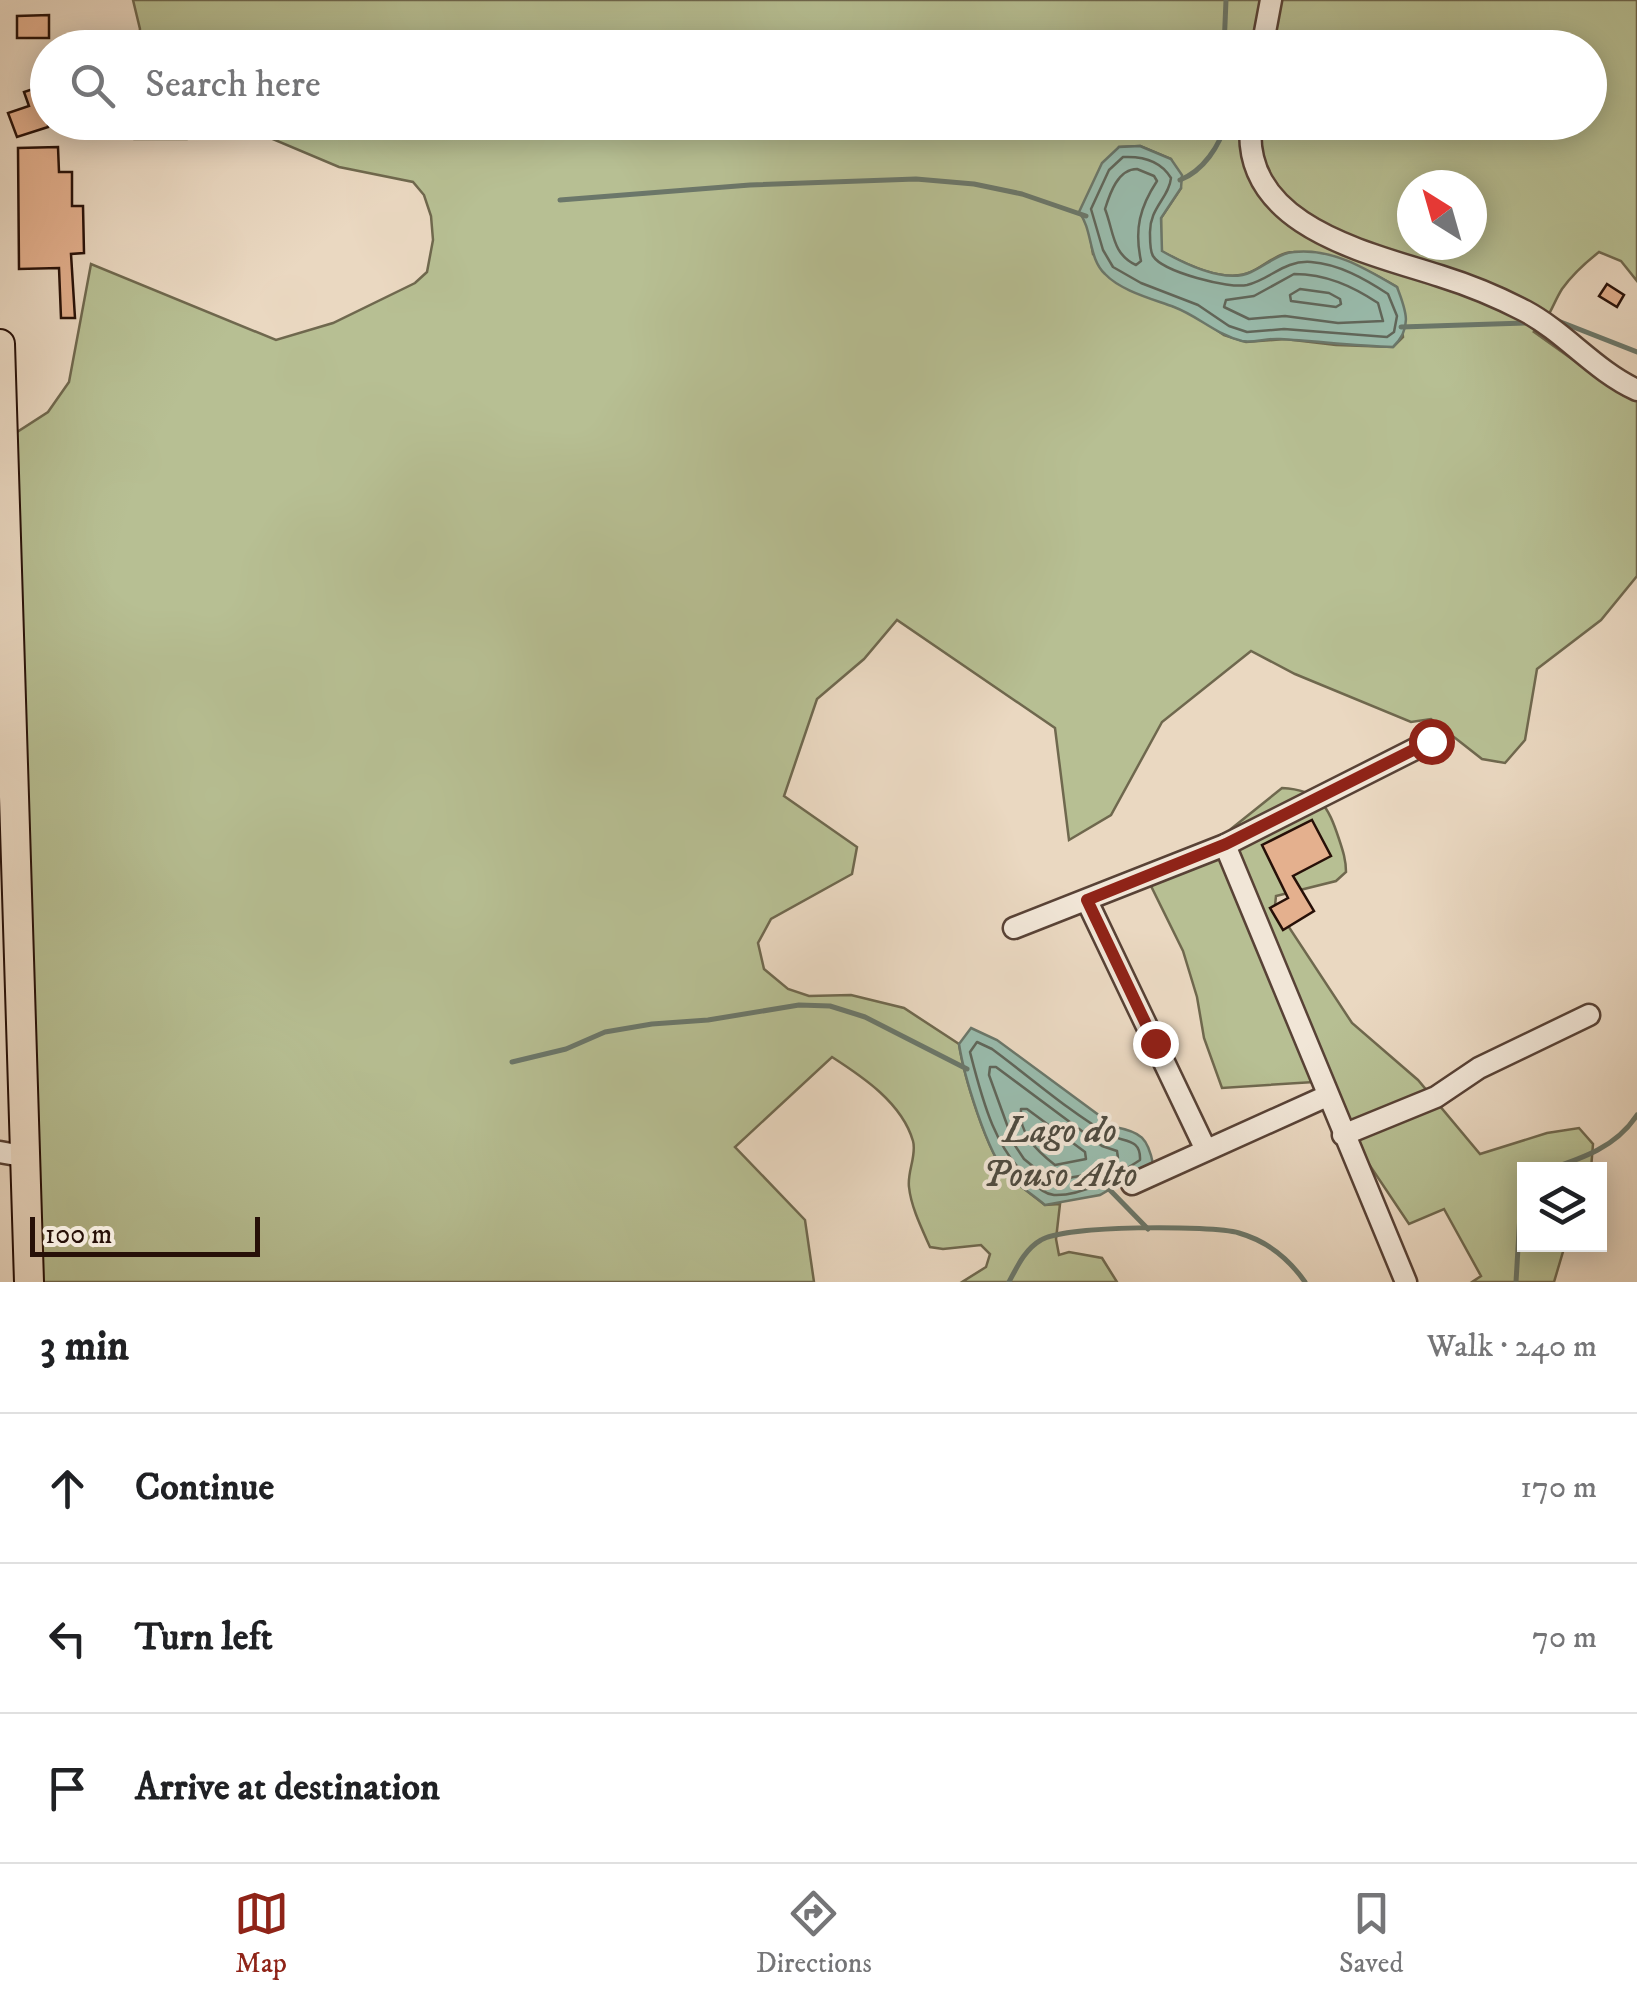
<!DOCTYPE html>
<html lang="en">
<head>
<meta charset="utf-8">
<style>
	body { margin:0; font-family:"IM FELL DW Pica",serif; background:#f6f6f6; color:#202124 }
	.controls { position:absolute; right:30px; bottom:30px; display:grid; overflow:hidden; border-radius:0px; box-shadow:0 5px 25px #0003 }
	.controls button { width:90px; height:90px; display:grid; place-items:center; padding:0; border:0; border-bottom:2px solid #e0e0e0; background:#fff; color:#202124; font:50px sans-serif }
	.compass { position:absolute; left:1397px; top:170px; width:90px; height:90px; border-radius:50%; background:#fff; box-shadow:0 5px 25px #0003; rotate:323deg }
	.scale { position:absolute; left:30px; bottom:25px; width:230px; box-sizing:border-box; padding-left:10px; border:5px solid #271008; border-top:0; font-size:28px; line-height:35px; white-space:nowrap; color:#271008; -webkit-text-stroke:8px #f1e6d7; paint-order:stroke }
	.stop { position:absolute; width:30px; height:30px; margin:-22px; border:8px solid #8f2418; border-radius:50%; background:#fff }
	.stop.end { background:#8f2418; border-color:#fff; box-shadow:0 2px 10px #0008 }
	.list { margin:0; padding:0; list-style:none }
	h2 { display:flex; justify-content:space-between; align-items:center; height:130px; margin:0; padding:0 40px; font-size:42px }
	h2 small { font-size:32px; font-weight:400; color:#757577 }
	.list li { display:grid; grid-template-columns:65px 1fr auto; gap:30px; align-items:center; box-sizing:border-box; height:150px; padding:0 40px; border-top:2px solid #e0e0e0 }
	.list b { display:block; font-size:38px; white-space:nowrap }
	.list em { font-size:32px; font-style:normal; color:#757577 }
	.icon { flex:none; width:55px; height:55px; fill:none; stroke:currentColor; stroke-width:2; stroke-linecap:round; stroke-linejoin:round }
	.map { position:relative; flex:none; width:1637px; height:1282px; overflow:hidden }
	.search { position:absolute; background:#fff; box-shadow:0 5px 25px #0003; left:30px; right:30px; top:30px; height:110px; display:flex; align-items:center; gap:25px; box-sizing:border-box; padding:0 35px; border-radius:55px; color:#757577; font-size:38px }
	.sheet { height:580px; background:#fff }
	nav { display:flex; justify-content:space-around; align-items:center; box-sizing:border-box; height:140px; border-top:2px solid #e0e0e0; background:#fff; font-size:28px; color:#757577 }
	nav a { display:grid; justify-items:center; gap:5px }
	nav .on { color:#8f2418 }
	.map>svg:first-child { display:block }
	.green { fill:#b7bf93; stroke:#6f684e; stroke-width:2.5; fill-rule:evenodd }
	.water { fill:#99bbac; stroke:#6b776a; stroke-width:2.5 }
	.lines { fill:none; stroke-linecap:round; stroke-linejoin:round }
	.shore { stroke:#60665a; stroke-width:2.5 }
	.stream { stroke:#6b776a; stroke-width:5 }
	.building { fill:#e4b08e; stroke:#271008; stroke-width:2.5 }
	.minor-casing { stroke:#584236; stroke-width:25 }
	.major-casing { stroke:#271008; stroke-width:32 }
	.minor { stroke:#f1e6d7; stroke-width:20 }
	.major { stroke:#ead8c1; stroke-width:28 }
	.route { stroke:#8f2418; stroke-width:12 }
	.labels { text-anchor:middle; stroke-width:8; stroke-linejoin:round; paint-order:stroke }
	.water-label { font-size:38px; font-style:italic; fill:#4f4c41; stroke:#f1e6d7 }
</style>
</head>
<body>
<div class="map">
<svg width="1637" height="1282" viewBox="0 0 1637 1282">
	<rect width="100%" height="100%" fill="#ead8c1"/>
	<filter id="stains"><feTurbulence type="fractalNoise" baseFrequency=".002" numOctaves="4"/><feColorMatrix values="0 0 0 0 .2 0 0 0 0 .09 0 0 0 0 .02 0 0 0 .5 -.17"/></filter>
	<radialGradient id="worn" r=".72"><stop offset=".6" stop-color="#630" stop-opacity="0"/><stop offset="1" stop-color="#630" stop-opacity=".3"/></radialGradient>
	<g class="green">
		<path d="M133 0H1637V281L1621 261 1599 252C1585 263 1572 275 1562 289 1552 305 1550 319 1534 332L1597 377 1637 400V576L1601 620 1537 669 1525 740 1505 763 1482 759 1431 719 1411 722 1295 674 1251 651 1162 722 1111 815 1069 840 1055 728 897 620 864 659 817 699 784 796 857 847 852 874 771 919 758 943 764 969 788 989 809 996 851 995 904 1008 959 1044C964 1076 987 1153 1008 1175 1019 1186 1033 1195 1045 1205L1060 1204 1056 1239 1059 1255 1069 1252 1102 1258 1117 1282H962L986 1267 990 1254 981 1245 943 1249 930 1247C922 1229 911 1207 909 1187 907 1172 917 1155 913 1141 902 1103 863 1077 832 1057L735 1147 805 1220 814 1282H35L11 436 48 412 69 382 91 264 276 340 333 323 415 283 427 272 433 240 431 216 424 195 413 182 339 167 249 129 187 139H134L71 123 1590 122V48H137L140 29ZM1140 146 1171 159 1181 188 1161 218V251C1185 264 1225 284 1251 272 1264 266 1279 252 1293 252 1333 251 1364 268 1397 287L1403 337 1393 347 1336 345 1285 339 1246 342 1224 335 1194 314 1136 292 1093 254 1089 230 1081 213 1119 147ZM1412 185H1472V245H1412Z"/>
		<path d="M1282 788C1320 790 1328 806 1339 839 1343 851 1346 860 1346 872L1336 881 1276 896 1275 906 1352 1023 1418 1080 1480 1154 1547 1133 1579 1128 1593 1144 1591 1169 1524 1170V1244L1565 1245 1554 1282H1472L1481 1276 1444 1209 1409 1224 1314 1082 1222 1088 1204 1038 1197 997 1183 951 1151 886 1209 857 1231 829Z"/>
	</g>
	<g class="water">
		<path d="M1140 146 1171 159 1182 175 1181 188 1161 218 1162 251C1185 264 1226 284 1251 272 1265 266 1279 253 1294 252 1332 248 1365 268 1397 287 1406 310 1413 328 1393 347 1355 346 1316 341 1280 339 1267 338 1254 343 1242 341 1217 335 1198 316 1174 307 1153 299 1121 291 1105 274 1088 258 1093 230 1079 212L1102 163 1119 147Z"/>
		<path d="M971 1028 997 1040 1115 1127C1141 1132 1148 1138 1153 1164L1100 1195 1045 1205C1033 1195 1019 1186 1008 1176 987 1153 964 1076 959 1044Z"/>
	</g>
	<g class="lines">
		<g class="shore">
			<path d="M1123 157C1143 156 1161 161 1171 178 1169 198 1149 208 1150 234 1150 240 1150 251 1153 256 1163 272 1229 289 1247 285 1271 279 1284 260 1311 262 1339 264 1365 279 1388 294L1397 316 1394 332 1387 337 1284 329 1247 332 1229 326 1198 305 1141 283 1113 267 1103 250 1091 209 1109 170Z"/>
			<path d="M1137 169 1154 176 1157 181C1140 207 1134 229 1141 261L1136 265C1112 254 1114 232 1105 209 1110 193 1118 169 1137 169Z"/>
			<path d="M1294 274C1326 274 1352 286 1378 303L1383 321 1338 323 1285 316 1249 319 1224 307 1226 300 1254 296Z"/>
			<path d="M1300 289 1329 293 1340 299 1341 304 1336 307 1291 301 1290 295Z"/>
			<path d="M977 1042 992 1049C1030 1077 1067 1110 1108 1134 1123 1143 1141 1137 1140 1160 1115 1176 1085 1196 1054 1195 1045 1194 1040 1189 1034 1183 995 1152 982 1099 970 1052Z"/>
			<path d="M990 1067H996L1102 1146 1117 1151 1118 1158 1091 1174 1051 1181 1024 1159 1014 1144 989 1075Z"/>
			<path d="M1021 1109H1027L1085 1152 1086 1159 1055 1165C1037 1151 1018 1133 1021 1109Z"/>
		</g>
		<g class="stream">
			<path d="M1224 48 1226 0"/>
			<path d="M1180 180C1203 171 1220 146 1226 122"/>
			<path d="M560 200 750 185 916 179 974 184 1022 194 1086 216"/>
			<path d="M1553 319 1637 352"/>
			<path d="M1401 327 1525 323"/>
			<path d="M512 1062 566 1049 605 1032 652 1024 708 1020 799 1005 830 1006 865 1017 967 1069"/>
			<path d="M1547 1170C1583 1158 1616 1147 1637 1115"/>
			<path d="M1105 1185 1148 1229"/>
			<path d="M1009 1282C1017 1267 1025 1249 1041 1240 1064 1225 1211 1225 1239 1233 1267 1241 1289 1259 1305 1282"/>
			<path d="M1516 1282 1520 1214 1524 1199"/>
		</g>
	</g>
	<g class="building">
		<path d="M49 15V38H17V16Z"/>
		<path d="M48 84V127L17 137 8 113 29 106 24 92Z"/>
		<path d="M58 147 59 172H72V206H83L84 253 71 254 75 318H61L59 268 19 269 18 148Z"/>
		<path d="M1607 284 1624 295 1617 307 1599 296Z"/>
		<path d="M1312 820 1331 856 1293 876 1314 911 1283 930 1270 908 1288 898 1262 845Z"/>
	</g>
	<g class="lines">
		<g class="minor-casing">
			<g id="minor">
				<path d="M1262 48 1271 0"/>
				<path d="M1251 122C1240 226 1366 252 1440 276 1469 285 1498 297 1525 311 1566 333 1595 371 1637 390"/>
				<path d="M1225 845 1406 1282"/>
				<path d="M1087 901 1206 1150"/>
				<path d="M1014 928 1225 845 1431 741"/>
				<path d="M1343 1135 1436 1097 1479 1068 1589 1015"/>
				<path d="M0 1152 28 1157"/>
				<path d="M1132 1184 1327 1096"/>
			</g>
		</g>
		<g class="major-casing">
			<path id="major" d="M0 344 29 1282"/>
		</g>
		<use href="#minor" class="minor"/>
		<use href="#major" class="major"/>
	</g>
	<g class="lines">
		<path class="route" d="M1155 1043 1087 900 1226 844 1431 741"/>
	</g>
	<g class="labels">
		<g class="water-label">
			<text x="1060" y="1142">Lago do<tspan x="1060" dy="44">Pouso Alto</tspan></text>
		</g>
	</g>
	<rect width="100%" height="100%" filter="url(#stains)"/>
	<rect width="100%" height="100%" fill="url(#worn)"/>
</svg>
<div class="controls">
<button><svg class="icon" aria-label="layers" viewBox="0 0 24 24"><path d="M12 4l9 5-9 5-9-5zM3 14l9 5 9-5"/></svg></button>
</div>
<svg class="compass" viewBox="-18 -18 36 36"><path d="M0-13l5 13h-10z" fill="#e53935"/><path d="M0 13l5-13h-10z" fill="#757577"/></svg>
<div class="scale">100 m</div>
<div class="stop" style="left:1431px;top:741px"></div>
<div class="stop end" style="left:1155px;top:1043px"></div>
<div class="search"><svg class="icon" aria-label="search" viewBox="0 0 24 24"><circle cx="10" cy="10" r="6"/><path d="M15 15l6 6"/></svg>Search here</div>
</div>
<section class="sheet">
<h2>3 min<small>Walk · 240 m</small></h2>
<ul class="list">
<li><svg class="icon" aria-label="ahead" viewBox="0 0 24 24"><path d="M12 20V5M6 11l6-6 6 6"/></svg><div><b>Continue</b></div><em>170 m</em></li>
<li><svg class="icon" aria-label="left" viewBox="0 0 24 24"><path d="M17 20v-9H6M10 6l-5 5 5 5"/></svg><div><b>Turn left</b></div><em>70 m</em></li>
<li><svg class="icon" aria-label="arrive" viewBox="0 0 24 24"><path d="M6 21V4h12l-3 4 3 4H6"/></svg><div><b>Arrive at destination</b></div></li>
</ul>
</section>
<nav>
<a class="on"><svg class="icon" aria-label="map" viewBox="0 0 24 24"><path d="M3 6l6-2 6 2 6-2v14l-6 2-6-2-6 2zM9 4v14M15 6v14"/></svg>Map</a>
<a><svg class="icon" aria-label="directions" viewBox="0 0 24 24"><path d="M12 3l9 9-9 9-9-9zM9 14v-3h6M13 9l2 2-2 2"/></svg>Directions</a>
<a><svg class="icon" aria-label="saved" viewBox="0 0 24 24"><path d="M7 4h10v16l-5-4-5 4z"/></svg>Saved</a>
</nav>
</body>
</html>
